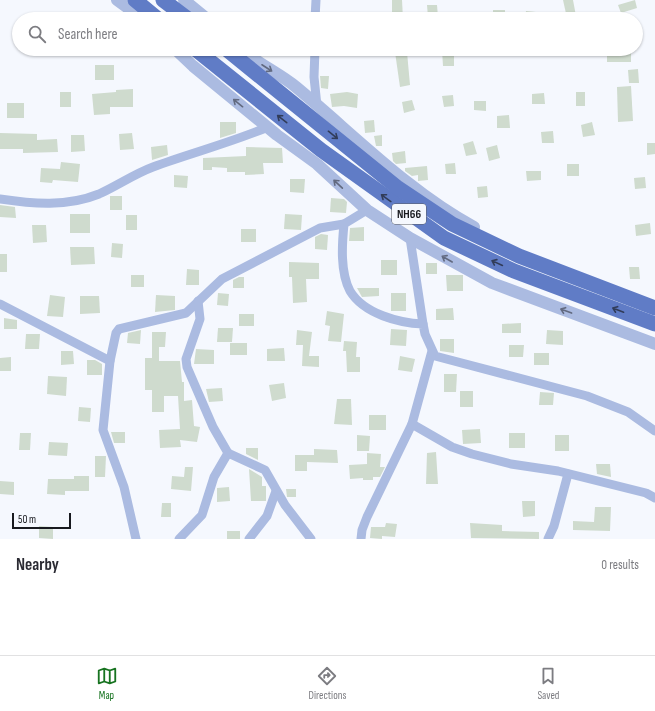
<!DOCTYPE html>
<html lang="en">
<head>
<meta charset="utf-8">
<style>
	body { margin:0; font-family:"Sofia Sans Condensed",sans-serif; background:#f2f2f3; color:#2b2b33 }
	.scale { position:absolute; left:12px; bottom:10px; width:59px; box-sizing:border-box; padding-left:4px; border:2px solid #181a1f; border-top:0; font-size:11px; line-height:14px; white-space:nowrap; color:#181a1f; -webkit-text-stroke:3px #f5f8fe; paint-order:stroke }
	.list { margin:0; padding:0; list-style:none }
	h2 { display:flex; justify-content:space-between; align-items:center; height:52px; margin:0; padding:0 16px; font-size:17px }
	h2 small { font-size:13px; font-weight:400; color:#7c7c81 }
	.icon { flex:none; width:22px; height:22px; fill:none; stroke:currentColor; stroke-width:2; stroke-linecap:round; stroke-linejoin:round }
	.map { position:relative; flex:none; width:655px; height:539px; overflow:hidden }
	.search { position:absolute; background:#fff; box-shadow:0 1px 3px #0004; left:12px; right:12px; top:12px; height:44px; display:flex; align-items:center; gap:10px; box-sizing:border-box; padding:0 14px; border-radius:22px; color:#7c7c81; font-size:15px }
	.sheet { height:116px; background:#fff }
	nav { display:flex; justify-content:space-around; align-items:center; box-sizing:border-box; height:56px; border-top:1px solid #e1e1e2; background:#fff; font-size:11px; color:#7c7c81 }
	nav a { display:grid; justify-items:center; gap:2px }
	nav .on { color:#177320 }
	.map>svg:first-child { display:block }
	.building { fill:#cfdbce }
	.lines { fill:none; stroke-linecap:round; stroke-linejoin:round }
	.minor { stroke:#abbbe1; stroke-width:9 }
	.tertiary { stroke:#abbbe1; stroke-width:12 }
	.trunk { stroke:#607cc6; stroke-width:15 }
	.oneway { stroke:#626a80 }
	.oneway2 { stroke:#313c59 }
	.labels { text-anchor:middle; stroke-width:3.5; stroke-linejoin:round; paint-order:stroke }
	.shield { fill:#f5f8fe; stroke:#5a5d62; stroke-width:1 }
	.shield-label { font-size:12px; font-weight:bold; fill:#181a1f }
</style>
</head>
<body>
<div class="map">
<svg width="655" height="539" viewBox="0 0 655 539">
	<rect width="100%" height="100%" fill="#f5f8fe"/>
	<g class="building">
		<path d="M392 0H402L403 19H392Z"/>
		<path d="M563 0H573L576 16 567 18Z"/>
		<path d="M635 0 637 8 621 13 618 5Z"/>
		<path d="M427 5H437L438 17H428Z"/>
		<rect x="493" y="10" width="12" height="9"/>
		<path d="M526 11 536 12V19H525Z"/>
		<path d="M454 49V66H443L442 50Z"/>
		<path d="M631 49V62H607V50Z"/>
		<path d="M395 52H407L410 85 400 87Z"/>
		<rect x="95" y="65" width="19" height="15"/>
		<path d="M638 69 639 83H629L628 70Z"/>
		<path d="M320 76H329L328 89 321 88Z"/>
		<path d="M631 86 633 121 618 122 617 87Z"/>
		<path d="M133 89V107H110V114L94 115 92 94 116 92V90Z"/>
		<rect x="60" y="92" width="11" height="15"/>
		<path d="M347 92 358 94 357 108 344 106 332 107 330 94Z"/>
		<rect x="576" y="92" width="9" height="14"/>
		<path d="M544 93 545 104H532V94Z"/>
		<path d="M453 95 454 106 444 107 442 96Z"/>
		<path d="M412 100 415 110 404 113 402 102Z"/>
		<path d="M474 101H486V111L474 110Z"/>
		<rect x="7" y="103" width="17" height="15"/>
		<path d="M509 115 510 128H497V116Z"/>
		<path d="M374 120 375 132 365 133 364 121Z"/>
		<path d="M220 122H236V133L220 138Z"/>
		<path d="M592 122 595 135 583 137 581 125Z"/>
		<path d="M553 131 554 143H542L541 132Z"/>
		<path d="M0 133 37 134V140L57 139 58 152 23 153V149H0Z"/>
		<path d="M132 133 134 149 120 150 119 134Z"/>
		<path d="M71 135H84L85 151 71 152Z"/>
		<path d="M382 135V146H376L374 136Z"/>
		<path d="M473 141 477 154 466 156 463 144Z"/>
		<path d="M647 143H655V154L647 155Z"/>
		<path d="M167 145 168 155 152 160 151 147Z"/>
		<path d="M497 145 500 158 489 161 486 148Z"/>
		<path d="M246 147 282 148 283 163H263L264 174 245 175V172H227V168L212 167V170H203V158L246 156Z"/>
		<path d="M405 151 406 163 396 164 393 161 392 153Z"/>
		<path d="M61 162 80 164 78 182 53 180 52 183 40 182 41 168 60 169Z"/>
		<path d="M455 163 456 174H446L445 164Z"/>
		<rect x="567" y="164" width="12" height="12"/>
		<path d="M427 166 428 180 418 181V175L412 176 405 171V168Z"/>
		<path d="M526 171H541V180L527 181Z"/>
		<path d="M174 175 188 176 187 188 174 187Z"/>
		<path d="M645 177 646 188 635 189 634 178Z"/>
		<path d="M290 179H305L304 193 290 192Z"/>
		<path d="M487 186 488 197 478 198 477 187Z"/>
		<rect x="110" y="196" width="12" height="14"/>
		<path d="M331 198 344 199 347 202 346 213 330 212Z"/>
		<path d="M0 205 15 207 16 218 0 217Z"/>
		<rect x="70" y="214" width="20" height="19"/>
		<path d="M285 214 302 215 301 230 284 229Z"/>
		<rect x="126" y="215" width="11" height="15"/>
		<path d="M650 223 651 234 636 236 635 225Z"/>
		<path d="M32 225H46L47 242 33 243Z"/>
		<path d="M364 227V241H349L350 228Z"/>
		<rect x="241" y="229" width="15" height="13"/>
		<path d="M321 234 328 235 327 250 315 249V237Z"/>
		<path d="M112 243 123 244 122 258 111 257Z"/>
		<path d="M70 247H94L95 264 71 265Z"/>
		<rect x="0" y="254" width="7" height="18"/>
		<rect x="381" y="260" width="16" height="15"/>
		<path d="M289 262 319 263V279H306L307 302 293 303 292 277H289Z"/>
		<rect x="426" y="263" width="11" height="11"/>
		<path d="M629 267H639L640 279H630Z"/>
		<path d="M187 269 199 270V285H186Z"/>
		<rect x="131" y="275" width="13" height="12"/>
		<path d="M446 275H463V291H447Z"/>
		<path d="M239 277H244V288H233V280Z"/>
		<path d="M357 288H379V296L362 297Z"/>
		<path d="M218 293 229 294 228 306 217 305Z"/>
		<rect x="391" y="293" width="15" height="18"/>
		<path d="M50 295 65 297 63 317 47 316Z"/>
		<path d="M156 295 175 296V310L155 312Z"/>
		<path d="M80 296H99L100 313 80 314Z"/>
		<path d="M453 308 454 320H436V309Z"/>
		<path d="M327 311 344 314 341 342 328 341 330 326 325 325Z"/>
		<rect x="239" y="314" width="15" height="12"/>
		<path d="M4 318 17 320V329H4Z"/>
		<path d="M521 323V333H502V324Z"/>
		<path d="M218 328H233L232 342H217Z"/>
		<path d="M391 329 407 330 406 346 390 345Z"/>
		<path d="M141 330 140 344 127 343 128 333Z"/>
		<path d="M297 330 312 332 309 356H319V367L302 366 303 345H296Z"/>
		<path d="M547 330 563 331V345L546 344Z"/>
		<path d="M152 332H166L165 347H159V361H180L182 382H184V401L192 400 194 426 200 427 197 442 180 440 181 447 160 448 159 430 180 429 178 396H164V412H152V390H145V358H152Z"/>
		<path d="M26 334H40L39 349H25Z"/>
		<path d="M440 339H454V353L440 351Z"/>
		<path d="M344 341 357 342 356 357H360V372H347L346 351H343Z"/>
		<rect x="230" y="343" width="17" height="12"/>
		<path d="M509 345H524L523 357H509Z"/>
		<path d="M284 348 285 361H267V349Z"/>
		<path d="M196 349 214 350V364H194Z"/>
		<path d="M61 351H73L74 364 61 365Z"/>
		<rect x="534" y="353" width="15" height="12"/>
		<path d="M400 356 415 359 412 372 398 370Z"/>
		<path d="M11 357V371H0V358Z"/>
		<path d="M87 360H95L102 364V375H87Z"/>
		<path d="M444 374H457L456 392H444Z"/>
		<path d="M48 376 67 377 66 396 47 394Z"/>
		<path d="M284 383 286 398 272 401 269 385Z"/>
		<path d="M222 388 223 401 209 402 206 389Z"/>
		<rect x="460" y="391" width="13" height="16"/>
		<path d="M540 392 554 393 553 405H539Z"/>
		<path d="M337 399H351L352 425 334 424Z"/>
		<path d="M79 407 91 408 90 422 78 421Z"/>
		<rect x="369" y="415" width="17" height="15"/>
		<path d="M480 429 481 443 463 444 462 430Z"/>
		<path d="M111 432H125V443H114Z"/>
		<path d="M20 433H31L30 450H19Z"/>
		<rect x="509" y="433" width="16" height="15"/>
		<path d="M357 435 370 436 369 451H357Z"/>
		<rect x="555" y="435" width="14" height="16"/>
		<path d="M49 442 68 443 67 456 48 455Z"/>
		<path d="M246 448H258V460L246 454Z"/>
		<path d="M314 449 337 450 338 463 307 462V471H295V455H314Z"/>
		<path d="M436 452 438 484H426L427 453Z"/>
		<path d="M367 453 381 454 380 467H385L380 477H373V480H363V478L350 479 349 465 367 464Z"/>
		<path d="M95 456H106L105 477H95Z"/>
		<path d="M596 464H610L611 477 597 474Z"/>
		<path d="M185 467H193L191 491 171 489 172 476 184 477Z"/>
		<path d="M249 469 262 477V486H266V501H251Z"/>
		<path d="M74 476H89V491H65V495L47 494 48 479H74Z"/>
		<path d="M0 481 14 482V495L0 494Z"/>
		<path d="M229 487 230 501 217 502V488Z"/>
		<path d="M286 489H296V497H287Z"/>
		<path d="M522 501H535V516L523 517Z"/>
		<path d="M162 503H171V517H161Z"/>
		<path d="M595 507H611L610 531 573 530V521L594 522Z"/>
		<path d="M386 523 397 524 395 537 382 536V539L370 538 371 527H385Z"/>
		<path d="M470 523 502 525V531L539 532V539L471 538Z"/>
		<path d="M39 526 53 527V539L39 538Z"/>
		<rect x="227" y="531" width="13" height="8"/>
	</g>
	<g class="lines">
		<g class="minor">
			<path d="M315 19 316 0"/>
			<path d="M315 49 314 77 317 106"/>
			<path d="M0 199C33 204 67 207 99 194 117 186 134 174 153 167 191 153 230 143 268 127"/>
			<path d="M367 210 344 224C342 244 340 272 350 291 364 314 399 323 423 324L425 334 435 356 587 396 628 412 655 431"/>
			<path d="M410 238 423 324"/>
			<path d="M0 304 110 361"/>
			<path d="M412 424 452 447 472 454 511 464 558 471 646 493 655 498"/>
			<path d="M228 453 265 470 285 505 311 539"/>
			<path d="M136 539 124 487 103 430 110 361 116 333 119 329 186 313 222 279 320 228 344 224"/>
			<path d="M179 539 202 515 214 477 228 453 213 427 187 367 186 359 200 319 198 301"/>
			<path d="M249 539 267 516 276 491"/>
			<path d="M361 539 362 530 367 517 412 424 432 351"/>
			<path d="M548 539 554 526 568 474"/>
		</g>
		<g class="tertiary">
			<path d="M117 0 143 19"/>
			<path d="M184 0 207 19"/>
			<path d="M175 49 193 66 277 135 317 164 367 210 410 238 492 283 655 344"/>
			<path d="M241 49C258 64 279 73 296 87 354 135 408 191 474 227"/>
		</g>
		<g class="trunk">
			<path d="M135 0 158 19"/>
			<path d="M163 0 188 19"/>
			<path d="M195 49 321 150 444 238 514 271 655 324"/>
			<path d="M226 49 398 188 452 224 519 256 655 308"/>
		</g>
	</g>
	<defs><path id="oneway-shaft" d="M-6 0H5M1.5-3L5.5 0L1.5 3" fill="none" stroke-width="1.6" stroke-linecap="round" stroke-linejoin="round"/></defs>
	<g class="oneway">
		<use href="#oneway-shaft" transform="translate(267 68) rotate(33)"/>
		<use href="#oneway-shaft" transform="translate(238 103) rotate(-141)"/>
		<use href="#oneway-shaft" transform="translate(338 184) rotate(-137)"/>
		<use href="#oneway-shaft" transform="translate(447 259) rotate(-150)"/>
		<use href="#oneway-shaft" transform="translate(566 311) rotate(-160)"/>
	</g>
	<g class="oneway2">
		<use href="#oneway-shaft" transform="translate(282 119) rotate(-142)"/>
		<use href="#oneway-shaft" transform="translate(333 135) rotate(39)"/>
		<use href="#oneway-shaft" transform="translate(386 198) rotate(-144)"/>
		<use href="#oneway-shaft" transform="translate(497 263) rotate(-155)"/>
		<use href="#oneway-shaft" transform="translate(618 310) rotate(-159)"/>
	</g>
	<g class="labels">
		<rect class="shield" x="392" y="204" width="34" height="20" rx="3"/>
		<g class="shield-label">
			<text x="409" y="218">NH66</text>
		</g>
	</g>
</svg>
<div class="scale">50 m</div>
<div class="search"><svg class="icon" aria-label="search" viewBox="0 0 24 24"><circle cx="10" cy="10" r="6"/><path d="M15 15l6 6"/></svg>Search here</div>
</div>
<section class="sheet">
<h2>Nearby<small>0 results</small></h2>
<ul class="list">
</ul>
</section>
<nav>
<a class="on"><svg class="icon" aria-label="map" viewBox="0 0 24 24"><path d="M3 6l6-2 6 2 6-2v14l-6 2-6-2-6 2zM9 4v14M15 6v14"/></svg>Map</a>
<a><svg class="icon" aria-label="directions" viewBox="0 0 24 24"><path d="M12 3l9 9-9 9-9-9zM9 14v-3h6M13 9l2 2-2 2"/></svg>Directions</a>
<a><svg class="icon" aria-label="saved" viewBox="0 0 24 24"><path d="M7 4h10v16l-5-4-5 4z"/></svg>Saved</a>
</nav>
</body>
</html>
